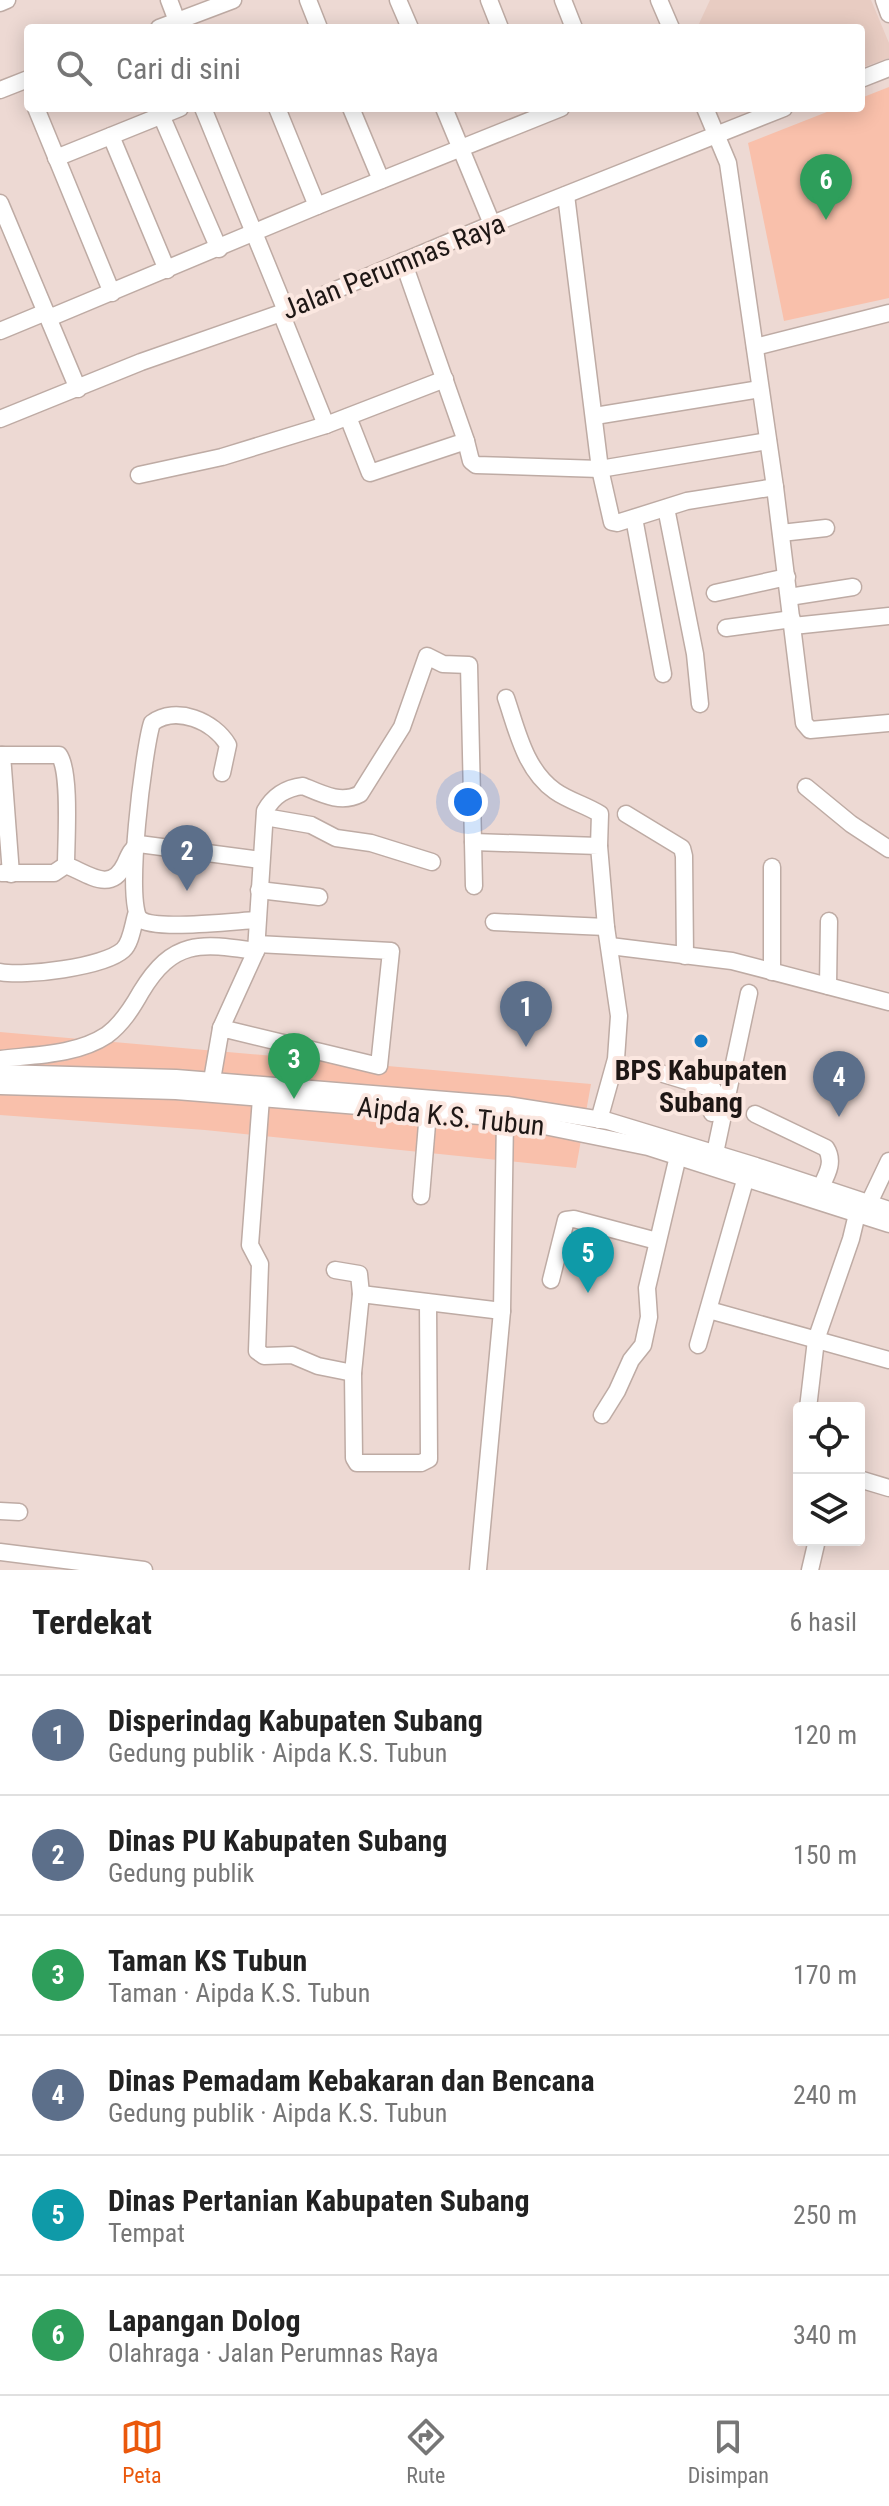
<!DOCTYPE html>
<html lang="id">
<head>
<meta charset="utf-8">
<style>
	body { margin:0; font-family:"Roboto Condensed",sans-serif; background:#f6f6f6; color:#222 }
	.controls { position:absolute; right:24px; bottom:24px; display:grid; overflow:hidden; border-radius:8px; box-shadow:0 4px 20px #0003 }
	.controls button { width:72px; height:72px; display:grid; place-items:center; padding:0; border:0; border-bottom:2px solid #e0e0e0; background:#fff; color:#222; font:40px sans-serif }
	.you { position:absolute; left:468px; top:802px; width:28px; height:28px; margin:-20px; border:6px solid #fff; border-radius:50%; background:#1a73e8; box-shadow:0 0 0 12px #1a73e833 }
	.badge { display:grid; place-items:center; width:52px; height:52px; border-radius:50%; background:#ea580c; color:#fff; font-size:26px; font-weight:700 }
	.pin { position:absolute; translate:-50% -66px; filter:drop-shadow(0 2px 4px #0008) }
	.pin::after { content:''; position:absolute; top:42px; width:28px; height:24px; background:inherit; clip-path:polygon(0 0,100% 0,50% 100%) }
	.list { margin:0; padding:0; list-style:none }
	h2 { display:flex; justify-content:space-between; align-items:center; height:104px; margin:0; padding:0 32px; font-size:34px }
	h2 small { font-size:26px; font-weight:400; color:#767676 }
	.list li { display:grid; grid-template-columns:52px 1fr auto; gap:24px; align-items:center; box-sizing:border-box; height:120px; padding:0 32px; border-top:2px solid #e0e0e0 }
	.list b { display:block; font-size:30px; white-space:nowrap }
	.list p { margin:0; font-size:26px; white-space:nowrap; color:#767676 }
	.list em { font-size:26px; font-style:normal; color:#767676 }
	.icon { flex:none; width:44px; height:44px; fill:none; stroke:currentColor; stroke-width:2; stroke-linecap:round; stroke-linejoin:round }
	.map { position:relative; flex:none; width:889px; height:1570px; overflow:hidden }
	.search { position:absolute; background:#fff; box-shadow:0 4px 20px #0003; left:24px; right:24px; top:24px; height:88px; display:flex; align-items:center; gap:20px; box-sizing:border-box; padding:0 28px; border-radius:8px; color:#767676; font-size:30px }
	.sheet { height:824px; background:#fff }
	nav { display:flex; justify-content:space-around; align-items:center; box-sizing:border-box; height:112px; border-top:2px solid #e0e0e0; background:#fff; font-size:22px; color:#767676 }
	nav a { display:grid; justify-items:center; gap:4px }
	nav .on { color:#ea580c }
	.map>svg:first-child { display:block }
	.built { fill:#e8ccc2 }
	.green { fill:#f9c0ab }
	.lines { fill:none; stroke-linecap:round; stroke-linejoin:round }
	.minor-casing { stroke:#beaba4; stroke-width:19 }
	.minor { stroke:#fff; stroke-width:16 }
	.poi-dot { fill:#147bc6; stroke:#fbe7e0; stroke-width:3 }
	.labels { text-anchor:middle; stroke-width:8; stroke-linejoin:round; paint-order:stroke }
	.street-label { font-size:28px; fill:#1e1715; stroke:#fbe7e0 }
	.poi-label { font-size:28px; font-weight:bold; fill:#1e1715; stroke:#fbe7e0 }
</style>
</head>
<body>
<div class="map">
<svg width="889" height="1570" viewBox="0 0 889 1570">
	<rect width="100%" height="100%" fill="#edd9d3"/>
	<path class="built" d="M710 0H871L889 43V58L861 68V28H697Z"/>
	<g class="green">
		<path d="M889 87V298L784 321 748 143 837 108H861V98Z"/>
		<path d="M0 1032 591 1084 576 1168 205 1130 0 1115Z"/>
	</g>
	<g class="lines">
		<g class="minor-casing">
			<g id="minor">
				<path d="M169 0 177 21"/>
				<path d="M308 0 319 28"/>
				<path d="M398 0 410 28"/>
				<path d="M489 0 500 28"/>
				<path d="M563 0 574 28"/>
				<path d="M659 0 671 28"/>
				<path d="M884 0 889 14"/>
				<path d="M0 3 7 0"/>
				<path d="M159 28 233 0"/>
				<path d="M861 79 889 68"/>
				<path d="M0 90 28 79"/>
				<path d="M36 108 112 293"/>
				<path d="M203 108 286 311"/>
				<path d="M277 108 317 206"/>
				<path d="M351 108 381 180"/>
				<path d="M444 108 492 224"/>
				<path d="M705 108 728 163 775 487 804 723 810 730 889 723"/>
				<path d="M161 115 219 249"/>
				<path d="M111 136 167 270"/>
				<path d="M56 158 180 108"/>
				<path d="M566 195 600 469 612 522 617 523 687 501 775 487"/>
				<path d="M0 203 78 389"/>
				<path d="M281 313 326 425"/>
				<path d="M49 318 317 206 561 108"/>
				<path d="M0 331 46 312"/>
				<path d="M755 347 889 313"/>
				<path d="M595 416 760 389"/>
				<path d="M348 417 370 473 466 441 403 261"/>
				<path d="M0 419 141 362 281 313 492 224 784 108"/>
				<path d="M466 441 471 461 476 465 600 469 768 441"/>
				<path d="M139 475 222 457 326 425 445 379"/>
				<path d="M666 508 695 654 700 704"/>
				<path d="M634 518 663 674"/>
				<path d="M781 533 826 528"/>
				<path d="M715 593 787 577"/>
				<path d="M789 597 853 587"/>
				<path d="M793 626 889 616"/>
				<path d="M726 628 792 619"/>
				<path d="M506 698C517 730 525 770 555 791 569 801 586 805 600 814L599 846"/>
				<path d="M0 755H59C71 772 66 842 66 865 90 875 111 893 125 864 129 855 131 849 139 844L261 860"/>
				<path d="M2 755 11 874"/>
				<path d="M222 773 228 745C214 721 176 705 152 723 144 747 124 905 140 919 154 931 236 921 257 920"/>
				<path d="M806 787 851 824 889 849"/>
				<path d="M626 814 682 848 684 856 685 956"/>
				<path d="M265 817 311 825 336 838 371 843 432 862"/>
				<path d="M473 842 599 846 606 927 619 1016 616 1059 599 1120"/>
				<path d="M772 867V972"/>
				<path d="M2 873H54L66 865"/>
				<path d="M259 890 319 897"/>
				<path d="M494 922 606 927"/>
				<path d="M610 946 732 961 889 1002"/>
				<path d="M0 972C24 977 104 967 123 950 131 943 133 925 136 915"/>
				<path d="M828 986 829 921"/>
				<path d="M221 1028 256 951 265 811C274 795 286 788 303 786 322 794 341 804 360 794L402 727 427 656 443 664 469 665 474 886"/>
				<path d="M0 1059C35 1055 77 1055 107 1035 122 1024 132 1008 141 992 173 939 200 943 256 951"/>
				<path d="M0 1073 176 1078 507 1105 608 1121 756 1166 889 1210"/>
				<path d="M660 1073 713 1089 716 1095 712 1113"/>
				<path d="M212 1080 221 1028 379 1066 391 951 257 944"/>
				<path d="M0 1086 176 1091 505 1118 648 1147 889 1224"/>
				<path d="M261 1098 250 1245 260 1264 257 1351 264 1356 292 1355 318 1366 353 1373"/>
				<path d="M755 1114 826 1148C837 1165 822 1181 816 1198"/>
				<path d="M715 1153 749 993"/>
				<path d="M421 1196 428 1112"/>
				<path d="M869 1203 889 1161"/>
				<path d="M335 1270 359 1274 361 1294"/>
				<path d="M551 1280 566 1220 574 1219 657 1241"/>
				<path d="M428 1302 429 1459 421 1463H357L354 1458 353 1373 361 1294 502 1311"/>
				<path d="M709 1310 889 1360"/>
				<path d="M698 1345 746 1177"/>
				<path d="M808 1408 816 1340 851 1239 857 1214"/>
				<path d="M602 1415 617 1391 631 1360 643 1345 649 1317 647 1288 678 1156"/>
				<path d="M859 1479 889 1488"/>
				<path d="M0 1511 19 1512"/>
				<path d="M0 1552 144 1570"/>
				<path d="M478 1570 502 1311 505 1118"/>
				<path d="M810 1570 817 1540"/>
			</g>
		</g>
		<use href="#minor" class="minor"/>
	</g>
	<circle class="poi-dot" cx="701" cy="1041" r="8"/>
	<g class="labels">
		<g class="street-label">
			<text transform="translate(393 266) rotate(-22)" y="10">Jalan Perumnas Raya</text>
			<text transform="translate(451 1116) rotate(6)" y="10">Aipda K.S. Tubun</text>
		</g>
		<g class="poi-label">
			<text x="701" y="1080">BPS Kabupaten<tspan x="701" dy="32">Subang</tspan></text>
		</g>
	</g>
</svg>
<div class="controls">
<button><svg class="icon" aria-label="locate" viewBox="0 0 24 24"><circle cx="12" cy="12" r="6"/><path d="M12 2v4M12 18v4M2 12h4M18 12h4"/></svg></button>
<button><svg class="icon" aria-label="layers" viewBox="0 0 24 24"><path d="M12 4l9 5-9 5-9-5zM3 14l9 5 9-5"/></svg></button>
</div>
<div class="you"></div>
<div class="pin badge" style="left:526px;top:1047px;background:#5c6f8a">1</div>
<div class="pin badge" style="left:187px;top:891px;background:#5c6f8a">2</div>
<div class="pin badge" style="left:294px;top:1099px;background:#2e9e5b">3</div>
<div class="pin badge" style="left:839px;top:1117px;background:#5c6f8a">4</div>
<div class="pin badge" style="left:588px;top:1293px;background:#0f9aa8">5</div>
<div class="pin badge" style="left:826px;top:220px;background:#2e9e5b">6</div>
<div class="search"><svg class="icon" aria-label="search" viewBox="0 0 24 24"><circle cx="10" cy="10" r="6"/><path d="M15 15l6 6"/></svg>Cari di sini</div>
</div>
<section class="sheet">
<h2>Terdekat<small>6 hasil</small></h2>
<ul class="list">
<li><span class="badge" style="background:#5c6f8a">1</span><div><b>Disperindag Kabupaten Subang</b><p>Gedung publik · Aipda K.S. Tubun</p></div><em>120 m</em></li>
<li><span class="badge" style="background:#5c6f8a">2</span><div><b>Dinas PU Kabupaten Subang</b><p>Gedung publik</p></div><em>150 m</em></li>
<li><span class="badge" style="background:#2e9e5b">3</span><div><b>Taman KS Tubun</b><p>Taman · Aipda K.S. Tubun</p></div><em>170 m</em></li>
<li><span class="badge" style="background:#5c6f8a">4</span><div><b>Dinas Pemadam Kebakaran dan Bencana</b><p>Gedung publik · Aipda K.S. Tubun</p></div><em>240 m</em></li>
<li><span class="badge" style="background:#0f9aa8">5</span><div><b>Dinas Pertanian Kabupaten Subang</b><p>Tempat</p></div><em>250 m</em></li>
<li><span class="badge" style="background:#2e9e5b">6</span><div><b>Lapangan Dolog</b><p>Olahraga · Jalan Perumnas Raya</p></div><em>340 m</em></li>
</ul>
</section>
<nav>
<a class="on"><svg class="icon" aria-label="map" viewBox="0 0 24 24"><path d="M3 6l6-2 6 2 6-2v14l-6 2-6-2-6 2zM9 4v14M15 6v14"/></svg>Peta</a>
<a><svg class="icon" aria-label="directions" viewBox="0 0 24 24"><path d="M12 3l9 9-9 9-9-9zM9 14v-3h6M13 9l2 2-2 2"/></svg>Rute</a>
<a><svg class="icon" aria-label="saved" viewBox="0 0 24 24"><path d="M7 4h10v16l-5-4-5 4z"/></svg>Disimpan</a>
</nav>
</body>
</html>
